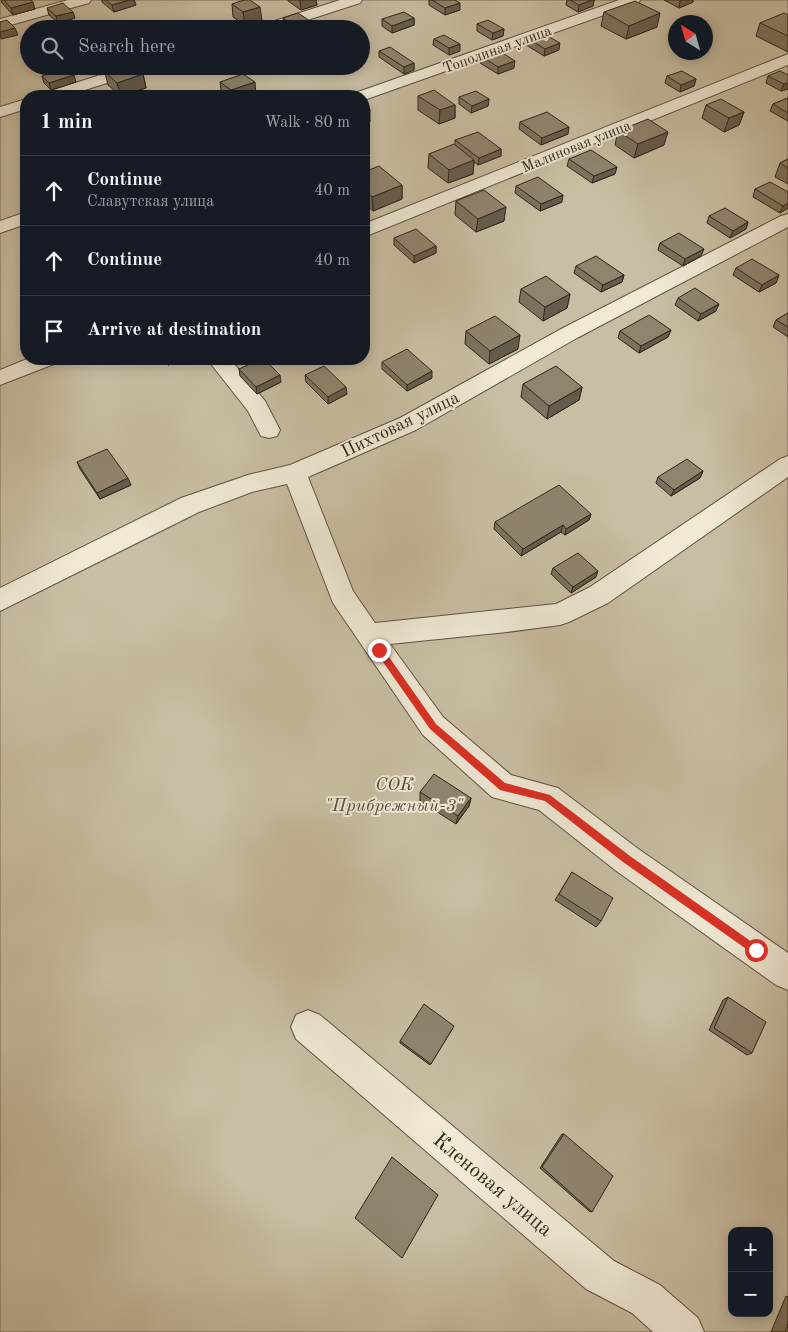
<!DOCTYPE html>
<html lang="en">
<head>
<meta charset="utf-8">
<style>
	body { margin:0; font-family:"Old Standard TT",serif; background:#20242c; color:#f1f3f6 }
	.controls { position:absolute; right:15px; bottom:15px; display:grid; overflow:hidden; border-radius:10px; box-shadow:0 2px 12px #0003 }
	.controls button { width:45px; height:45px; display:grid; place-items:center; padding:0; border:0; border-bottom:1px solid #363941; background:#171b24; color:#f1f3f6; font:25px sans-serif }
	.compass { position:absolute; left:668px; top:15px; width:45px; height:45px; border-radius:50%; background:#171b24; box-shadow:0 2px 12px #0003; rotate:323deg }
	.stop { position:absolute; width:15px; height:15px; margin:-11px; border:4px solid #d93025; border-radius:50%; background:#fff }
	.stop.end { background:#d93025; border-color:#fff; box-shadow:0 1px 5px #0008 }
	.list { margin:0; padding:0; list-style:none }
	h2 { display:flex; justify-content:space-between; align-items:center; height:65px; margin:0; padding:0 20px; font-size:21px }
	h2 small { font-size:16px; font-weight:400; color:#9ea1a6 }
	.list li { display:grid; grid-template-columns:32px 1fr auto; gap:15px; align-items:center; box-sizing:border-box; height:70px; padding:0 20px; border-top:1px solid #363941 }
	.list b { display:block; font-size:19px; white-space:nowrap }
	.list p { margin:0; font-size:16px; white-space:nowrap; color:#9ea1a6 }
	.list em { font-size:16px; font-style:normal; color:#9ea1a6 }
	.icon { flex:none; width:28px; height:28px; fill:none; stroke:currentColor; stroke-width:2; stroke-linecap:round; stroke-linejoin:round }
	.map { position:relative; flex:none; width:788px; height:1332px; overflow:hidden }
	.search { position:absolute; background:#171b24; box-shadow:0 2px 12px #0003; left:20px; top:20px; width:350px; height:55px; display:flex; align-items:center; gap:12px; box-sizing:border-box; padding:0 18px; border-radius:28px; color:#9ea1a6; font-size:19px }
	.panel { position:absolute; background:#171b24; box-shadow:0 2px 12px #0003; left:20px; top:90px; width:350px; height:275px; border-radius:20px }
	.map>svg:first-child { display:block }
	.green { fill:#c9bea3; stroke:#7c715e; fill-rule:evenodd }
	.lines { fill:none; stroke-linecap:round; stroke-linejoin:round }
	.minor-casing { stroke:#5e5242; stroke-width:2 }
	.minor { fill:#f0e9d6; fill-rule:evenodd }
	.wall { fill:#7c725f; stroke:#302418 }
	.shaded-wall { fill:#655c4e; stroke:#302418 }
	.building { fill:#90846f; stroke:#302418 }
	.route { fill:#d93025 }
	.labels { text-anchor:middle; stroke-width:4; stroke-linejoin:round; paint-order:stroke }
	.far-street-label { font-size:15px; fill:#302418; stroke:#f0e9d6 }
	.street-label { font-size:18px; fill:#302418; stroke:#f0e9d6 }
	.park-label { font-size:18px; font-style:italic; fill:#564a3b; stroke:#f0e9d6 }
	.near-street-label { font-size:21px; fill:#302418; stroke:#f0e9d6 }
</style>
</head>
<body>
<div class="map">
<svg width="788" height="1332" viewBox="0 0 788 1332">
	<rect width="100%" height="100%" fill="#e8ddc0"/>
	<filter id="stains"><feTurbulence type="fractalNoise" baseFrequency=".004" numOctaves="4"/><feColorMatrix values="0 0 0 0 .2 0 0 0 0 .09 0 0 0 0 .02 0 0 0 .5 -.17"/></filter>
	<radialGradient id="worn" r=".72"><stop offset=".6" stop-color="#630" stop-opacity="0"/><stop offset="1" stop-color="#630" stop-opacity=".3"/></radialGradient>
	<path class="green" d="M0 0H788V1332H0ZM676 22H706V52H676ZM29 29H361V66H29ZM26 96H364V359H26ZM732 1231H769V1313H732Z"/>
	<g class="lines">
		<g class="minor-casing">
			<g id="minor">
				<path d="M68 0H91L89 3 0 28V19Z"/>
				<path d="M340 0H362L360 3 280 29H257L259 26Z"/>
				<path d="M619 0H640L638 3 367 99 364 100V96H353L355 93Z"/>
				<path d="M788 54V65L364 237V224Z"/>
				<path d="M128 66H153L151 69 66 96H42L44 93Z"/>
				<path d="M26 99V109L0 117V107Z"/>
				<path d="M26 212V224L0 233V221Z"/>
				<path d="M788 214V227L577 338 416 430 308 477 353 591 375 623 556 604 590 587 780 459 788 456V477L608 603 569 622 560 625 507 632 390 644 443 717 511 775 558 788 637 848 788 953V990L776 985 615 870 539 810 492 797 423 735 333 603 287 484 252 492 199 512 0 611V588L181 498 248 475 290 465 400 418 563 328 781 216Z"/>
				<path d="M27 359H57L54 364 0 385V370Z"/>
				<path d="M207 359H230L265 401 280 430 277 436 269 438 261 436 248 411Z"/>
				<path d="M308 1010 320 1015 614 1261 660 1285 698 1318 704 1332H653L632 1313 586 1289 296 1039 291 1027 296 1015Z"/>
			</g>
		</g>
		<use href="#minor" class="minor"/>
	</g>
	<g class="wall">
		<path d="M1 0H31L35 9 13 15 2 3Z"/>
		<path d="M102 0H134L136 5 114 12 102 2Z"/>
		<path d="M288 0H316L317 5 301 10 288 1Z"/>
		<path d="M429 0H455L460 10 445 15 429 5Z"/>
		<path d="M567 0H594L593 6 578 12 566 5Z"/>
		<path d="M664 0H693V2L679 8Z"/>
		<path d="M232 4 262 20 245 25 233 17Z"/>
		<path d="M47 8 75 18 58 23 49 15Z"/>
		<path d="M604 12 657 27 626 39 601 26Z"/>
		<path d="M788 15V52L756 36 760 23Z"/>
		<path d="M283 18 310 29H284Z"/>
		<path d="M414 18V25L392 33 382 26V19Z"/>
		<path d="M477 24 504 29 503 36 492 40 477 31Z"/>
		<path d="M527 38 559 50 544 56 526 45Z"/>
		<path d="M434 39 460 51 449 55 433 45Z"/>
		<path d="M379 51 414 63V70L404 74 379 57Z"/>
		<path d="M481 56 514 68 498 74 480 63Z"/>
		<path d="M91 66H116L117 68 143 74 146 88 121 96 108 85 105 73 100 75Z"/>
		<path d="M179 66H201V67L186 72Z"/>
		<path d="M788 75V89L781 91 766 83 768 76Z"/>
		<path d="M42 76 76 82 51 90 44 83Z"/>
		<path d="M667 76 696 79 694 86 680 92 665 83Z"/>
		<path d="M220 82 256 95 253 96H222Z"/>
		<path d="M418 96 455 105V118L439 124 418 110Z"/>
		<path d="M459 97 489 99 488 106 471 113 459 104Z"/>
		<path d="M788 98V121L770 111 773 104Z"/>
		<path d="M706 105 744 112 739 125 724 132 702 118Z"/>
		<path d="M520 122 568 134 541 145 519 129Z"/>
		<path d="M618 131 664 145 634 158 615 145Z"/>
		<path d="M455 140 501 149V156L478 165 474 162 473 174 448 183 428 168 429 154 455 145Z"/>
		<path d="M569 159 615 174 592 183 567 166Z"/>
		<path d="M788 159V184L775 177 780 163Z"/>
		<path d="M364 172 402 185V199L373 211 364 203Z"/>
		<path d="M516 186 562 202 540 211 515 193Z"/>
		<path d="M755 189 788 192V208L780 213 753 197Z"/>
		<path d="M456 201 504 221 476 232 455 215Z"/>
		<path d="M709 216 748 222 746 229 730 238 707 223Z"/>
		<path d="M394 238 436 246V253L414 263 394 245Z"/>
		<path d="M660 243 701 256 683 266 658 250Z"/>
		<path d="M576 266 624 275 622 282 601 292 574 273Z"/>
		<path d="M736 268 779 275 776 283 759 292 733 275Z"/>
		<path d="M521 289 570 294 567 308 543 321 519 302Z"/>
		<path d="M678 298 716 311 698 321 675 305Z"/>
		<path d="M788 313V337L773 327 776 320Z"/>
		<path d="M671 330 668 337 639 353 618 338 620 331Z"/>
		<path d="M466 331 518 349 489 364 465 344Z"/>
		<path d="M163 359H183L168 365Z"/>
		<path d="M382 362 432 378 407 391 382 369Z"/>
		<path d="M239 369 281 382 257 394 240 376Z"/>
		<path d="M305 375 347 394 328 404 306 382Z"/>
		<path d="M523 384 582 387 579 400 547 419 521 397Z"/>
		<path d="M77 462 131 485 100 499 80 469Z"/>
		<path d="M703 471 700 478 671 496 656 483 658 477Z"/>
		<path d="M591 514 589 520 565 535 561 532 521 556 494 529 495 522Z"/>
		<path d="M553 568 596 577 571 593 551 574Z"/>
		<path d="M420 792 471 798 469 806 456 824 420 801Z"/>
		<path d="M572 872 601 921 596 927 555 900Z"/>
		<path d="M728 997 752 1053 747 1055 709 1030 723 1000Z"/>
		<path d="M453 1028 430 1065 400 1043V1041Z"/>
		<path d="M562 1134H564L592 1212 589 1211 540 1168Z"/>
		<path d="M786 1296 788 1297V1332H771Z"/>
	</g>
	<g class="shaded-wall">
		<path d="M129 0H134L136 5 114 12 112 5Z"/>
		<path d="M300 0H316L317 5 301 10Z"/>
		<path d="M592 0H594L593 6 578 12 579 5Z"/>
		<path d="M682 0H693V2L679 8 680 1Z"/>
		<path d="M33 2 35 9 13 15 11 8Z"/>
		<path d="M460 3V10L445 15V8Z"/>
		<path d="M260 7 262 20 245 25 243 12Z"/>
		<path d="M73 12 75 18 58 23 56 16Z"/>
		<path d="M660 13 657 27 626 39 629 26Z"/>
		<path d="M414 18V25L392 33V26Z"/>
		<path d="M310 21V29H295L294 26Z"/>
		<path d="M15 28 18 35 1 39 0 32Z"/>
		<path d="M504 29 503 36 492 40 493 33Z"/>
		<path d="M560 43 559 50 544 56 545 49Z"/>
		<path d="M460 44V51L449 55V48Z"/>
		<path d="M515 61 514 68 498 74V67Z"/>
		<path d="M414 63V70L404 74V67Z"/>
		<path d="M103 66H116L117 69 100 75 98 68Z"/>
		<path d="M185 66H201V67L186 72Z"/>
		<path d="M143 74 146 88 121 96 117 83Z"/>
		<path d="M74 75 76 82 51 90 49 83Z"/>
		<path d="M696 79 694 86 680 92 681 85Z"/>
		<path d="M255 82 256 95 253 96H232L231 90Z"/>
		<path d="M788 83V89L781 91 784 84Z"/>
		<path d="M489 99 488 106 471 113 472 106Z"/>
		<path d="M455 105V118L439 124 440 110Z"/>
		<path d="M370 109V122L364 125V111Z"/>
		<path d="M744 112 739 125 724 132 729 118Z"/>
		<path d="M569 127 568 134 541 145 542 138Z"/>
		<path d="M668 132 664 145 634 158 638 144Z"/>
		<path d="M501 149V156L478 165 479 158Z"/>
		<path d="M474 160 473 174 448 183 449 170Z"/>
		<path d="M617 167 615 174 592 183 594 176Z"/>
		<path d="M402 185V199L373 211 372 197Z"/>
		<path d="M563 195 562 202 540 211 541 204Z"/>
		<path d="M788 203V208L780 213 783 206Z"/>
		<path d="M506 207 504 221 476 232 478 219Z"/>
		<path d="M748 222 746 229 730 238 733 231Z"/>
		<path d="M436 246V253L414 263V256Z"/>
		<path d="M704 249 701 256 683 266 685 259Z"/>
		<path d="M624 275 622 282 601 292 603 285Z"/>
		<path d="M779 275 776 283 759 292 762 285Z"/>
		<path d="M570 294 567 308 543 321 545 307Z"/>
		<path d="M719 304 716 311 698 321 701 314Z"/>
		<path d="M671 330 668 337 639 353 641 346Z"/>
		<path d="M520 335 518 349 489 364 490 351Z"/>
		<path d="M166 359H183L168 365Z"/>
		<path d="M432 371V378L407 391V385Z"/>
		<path d="M280 375 281 382 257 394 256 387Z"/>
		<path d="M346 387 347 394 328 404V397Z"/>
		<path d="M582 387 579 400 547 419 549 406Z"/>
		<path d="M703 471 700 478 671 496 674 490Z"/>
		<path d="M128 478 131 485 100 499 97 493Z"/>
		<path d="M591 514 589 520 565 535 566 529Z"/>
		<path d="M563 525 561 532 521 556 523 549Z"/>
		<path d="M598 571 596 577 571 593 573 587Z"/>
		<path d="M471 798 469 806 456 824 458 816Z"/>
	</g>
	<g class="building">
		<path d="M4 0H31L33 2 11 8Z"/>
		<path d="M106 0H129L112 5Z"/>
		<path d="M244 0H250L260 7 243 12 232 4Z"/>
		<path d="M432 0H455L460 3 445 8Z"/>
		<path d="M570 0H592L579 5Z"/>
		<path d="M635 1 660 13 629 26 604 12Z"/>
		<path d="M63 3 73 12 56 16 47 8Z"/>
		<path d="M404 12 414 18 392 26 382 19Z"/>
		<path d="M298 13 310 21 294 26 283 18Z"/>
		<path d="M784 13 788 15V36L760 23Z"/>
		<path d="M7 20 15 28 0 32V22Z"/>
		<path d="M488 20 504 29 493 33 477 24Z"/>
		<path d="M542 33 560 43 545 49 527 38Z"/>
		<path d="M444 35 460 44 449 48 434 39Z"/>
		<path d="M390 47 414 63 404 67 379 51Z"/>
		<path d="M498 50 515 61 498 67 481 56Z"/>
		<path d="M123 66H134L143 74 117 83 105 72Z"/>
		<path d="M67 68 74 75 49 83 42 76Z"/>
		<path d="M682 71 696 79 681 85 667 76Z"/>
		<path d="M780 71 788 75V83L784 84 768 76Z"/>
		<path d="M243 74 255 82 231 90 220 82Z"/>
		<path d="M434 90 455 105 440 110 418 96Z"/>
		<path d="M476 91 489 99 472 106 459 97Z"/>
		<path d="M86 93 90 96H74Z"/>
		<path d="M788 98V113L773 104Z"/>
		<path d="M721 99 744 112 729 118 706 105Z"/>
		<path d="M364 104 370 109 364 111Z"/>
		<path d="M547 112 569 127 542 138 520 122Z"/>
		<path d="M648 119 668 132 638 144 618 131Z"/>
		<path d="M478 132 501 149 479 158 455 140Z"/>
		<path d="M454 144 474 160 449 170 429 154Z"/>
		<path d="M591 150 617 167 594 176 569 159Z"/>
		<path d="M788 159V168L780 163Z"/>
		<path d="M379 166 402 185 372 197 364 190V172Z"/>
		<path d="M538 177 563 195 541 204 516 186Z"/>
		<path d="M770 182 788 192V203L783 206 755 189Z"/>
		<path d="M484 190 506 207 478 219 456 201Z"/>
		<path d="M725 208 748 222 733 231 709 216Z"/>
		<path d="M416 229 436 246 414 256 394 238Z"/>
		<path d="M679 233 704 249 685 259 660 243Z"/>
		<path d="M596 256 624 275 603 285 576 266Z"/>
		<path d="M752 259 779 275 762 285 736 268Z"/>
		<path d="M546 276 570 294 545 307 521 289Z"/>
		<path d="M695 288 719 304 701 314 678 298Z"/>
		<path d="M788 313V327L776 320Z"/>
		<path d="M649 315 671 330 641 346 620 331Z"/>
		<path d="M495 316 520 335 490 351 466 331Z"/>
		<path d="M407 349 432 371 407 385 382 362Z"/>
		<path d="M261 359H264L280 375 256 387 239 369Z"/>
		<path d="M324 366 346 387 328 397 305 375Z"/>
		<path d="M556 366 582 387 549 406 523 384Z"/>
		<path d="M107 449 128 478 97 493 77 462Z"/>
		<path d="M687 459 703 471 674 490 658 477Z"/>
		<path d="M559 485 591 514 566 529 563 525 523 549 495 522Z"/>
		<path d="M578 553 598 571 573 587 553 568Z"/>
		<path d="M434 774 471 798 458 816 420 792Z"/>
		<path d="M572 872 613 898 601 921 559 894Z"/>
		<path d="M728 997 766 1022 752 1053 714 1028Z"/>
		<path d="M424 1004 454 1026 431 1064 400 1041Z"/>
		<path d="M564 1134 613 1176 592 1212 542 1167Z"/>
		<path d="M392 1157 438 1195 402 1258 355 1218Z"/>
		<path d="M788 1324V1332H785Z"/>
	</g>
	<path class="route" d="M379 646 382 647 436 724 505 783 550 795 630 856 759 947V953H752L623 862 545 801 500 790 430 729 376 652 375 650Z"/>
	<g class="labels">
		<g class="far-street-label">
			<text transform="translate(497 49) rotate(-20)" y="5">Тополиная улица</text>
			<text transform="translate(576 146) rotate(-22)" y="5">Малиновая улица</text>
		</g>
		<g class="street-label">
			<text transform="translate(400 424) rotate(-26)" y="6">Пихтовая улица</text>
		</g>
		<g class="park-label">
			<text x="394" y="790">СОК<tspan x="394" dy="21">"Прибрежный-3"</tspan></text>
		</g>
		<g class="near-street-label">
			<text transform="translate(493 1184) rotate(40)" y="7">Кленовая улица</text>
		</g>
	</g>
	<rect width="100%" height="100%" filter="url(#stains)"/>
	<rect width="100%" height="100%" fill="url(#worn)"/>
</svg>
<div class="controls">
<button>+</button>
<button>−</button>
</div>
<svg class="compass" viewBox="-18 -18 36 36"><path d="M0-13l5 13h-10z" fill="#e53935"/><path d="M0 13l5-13h-10z" fill="#9ea1a6"/></svg>
<div class="stop" style="left:756px;top:950px"></div>
<div class="stop end" style="left:379px;top:650px"></div>
<div class="search"><svg class="icon" aria-label="search" viewBox="0 0 24 24"><circle cx="10" cy="10" r="6"/><path d="M15 15l6 6"/></svg>Search here</div>
<section class="panel">
<h2>1 min<small>Walk · 80 m</small></h2>
<ul class="list">
<li><svg class="icon" aria-label="ahead" viewBox="0 0 24 24"><path d="M12 20V5M6 11l6-6 6 6"/></svg><div><b>Continue</b><p>Славутская улица</p></div><em>40 m</em></li>
<li><svg class="icon" aria-label="ahead" viewBox="0 0 24 24"><path d="M12 20V5M6 11l6-6 6 6"/></svg><div><b>Continue</b></div><em>40 m</em></li>
<li><svg class="icon" aria-label="arrive" viewBox="0 0 24 24"><path d="M6 21V4h12l-3 4 3 4H6"/></svg><div><b>Arrive at destination</b></div></li>
</ul>
</section>
</div>
</body>
</html>
